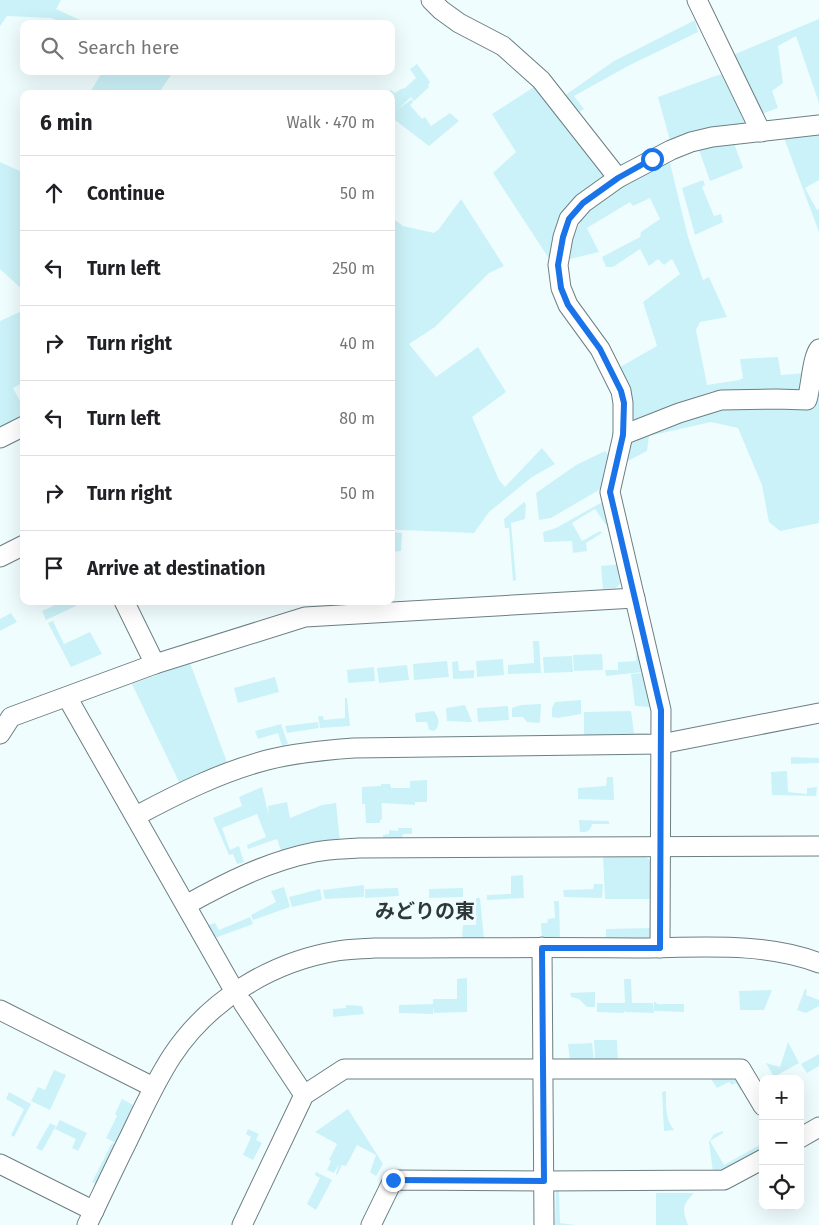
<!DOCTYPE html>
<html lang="en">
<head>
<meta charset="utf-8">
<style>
	body { margin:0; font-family:"Fira Sans","Noto Sans JP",sans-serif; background:#f6f6f6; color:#202124 }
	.controls { position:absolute; right:15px; bottom:15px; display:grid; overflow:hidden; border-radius:10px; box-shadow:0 5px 20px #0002 }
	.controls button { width:45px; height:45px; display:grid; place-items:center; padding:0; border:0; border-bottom:1px solid #e0e0e0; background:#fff; color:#202124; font:25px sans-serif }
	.stop { position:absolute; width:15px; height:15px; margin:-11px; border:4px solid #1a73e8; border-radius:50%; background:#fff }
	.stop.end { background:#1a73e8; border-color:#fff; box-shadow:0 1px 5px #0008 }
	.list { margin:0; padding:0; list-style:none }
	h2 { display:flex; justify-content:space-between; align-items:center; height:65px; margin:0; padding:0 20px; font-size:21px }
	h2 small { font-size:16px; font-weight:400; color:#757577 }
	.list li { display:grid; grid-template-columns:32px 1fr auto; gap:15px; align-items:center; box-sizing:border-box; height:75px; padding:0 20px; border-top:1px solid #e0e0e0 }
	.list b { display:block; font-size:19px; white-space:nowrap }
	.list em { font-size:16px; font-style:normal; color:#757577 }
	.icon { flex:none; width:28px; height:28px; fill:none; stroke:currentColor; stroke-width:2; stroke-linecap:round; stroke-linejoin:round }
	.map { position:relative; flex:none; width:819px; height:1225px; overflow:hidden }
	.search { position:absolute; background:#fff; box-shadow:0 5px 20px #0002; left:20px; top:20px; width:375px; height:55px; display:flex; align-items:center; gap:12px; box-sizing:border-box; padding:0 18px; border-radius:10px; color:#757577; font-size:19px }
	.panel { position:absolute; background:#fff; box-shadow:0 5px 20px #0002; left:20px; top:90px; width:375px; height:515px; border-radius:10px }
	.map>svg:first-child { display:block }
	.green { fill:#cbf2f8 }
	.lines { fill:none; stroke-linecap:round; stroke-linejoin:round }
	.street-casing { stroke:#6c7f82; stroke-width:21 }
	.street { stroke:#fff; stroke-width:19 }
	.route { stroke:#1a73e8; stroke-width:6 }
	.labels { text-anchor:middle; stroke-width:5; stroke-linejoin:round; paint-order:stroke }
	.quarter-label { font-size:20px; font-weight:bold; fill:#2f3839; stroke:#f0fdff }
</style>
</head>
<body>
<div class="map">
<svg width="819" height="1225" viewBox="0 0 819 1225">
	<rect width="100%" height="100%" fill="#f0fdff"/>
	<g class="green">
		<path d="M0 0H61L56 9 89 24H65L51 18 7 16 0 26Z"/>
		<path d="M819 19V103L796 36 778 46 783 83 772 91 778 108 761 114 733 55Z"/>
		<path d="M695 20 698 32 628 66 574 96 584 109 578 113 564 96 614 61Z"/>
		<path d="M417 64 430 82 428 85 429 87 414 101 411 97 397 110 412 99 413 102 410 105 422 119 425 117 431 126 450 113 459 121 429 146 391 117V94H385L391 90 395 93 401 89 405 88 416 78 410 69Z"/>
		<path d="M103 71H172L173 72 158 94H89Z"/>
		<path d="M724 74 747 120 746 126 691 131 671 144 658 97 718 75Z"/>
		<path d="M537 85 604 174V180L570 207 556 227 550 260 493 173 516 152 492 114Z"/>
		<path d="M819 133V180L805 188 817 210 819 209V232L784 138Z"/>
		<path d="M734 143 743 168 710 181 699 150Z"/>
		<path d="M0 162 24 173V291L0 269Z"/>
		<path d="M670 163 688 237 703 280 709 277 727 317 700 322 696 330 707 385 739 380 743 378 740 359 778 357 781 375 805 373 799 392 751 390 713 391 670 406 637 422 630 415 629 394 620 367 657 346 643 302 680 274 672 259 664 265 658 259 649 266 640 249 613 267H606L602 257 640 237 641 232 660 219 650 198 633 206 630 202 587 228 599 252 570 259 573 238 581 221 592 207 654 167Z"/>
		<path d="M703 180 705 185 702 187 714 216 721 214 723 222 695 235 682 188Z"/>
		<path d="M461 199 504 266 489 273 435 327 409 344 436 377 478 347 506 392 472 417 499 480 505 487 542 448 555 464 532 477 489 512 474 533 400 530 391 529V217L403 226 434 233 439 229Z"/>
		<path d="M24 310V382L13 388 24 409V415L0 428V321Z"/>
		<path d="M819 372V523L780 531 769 522 762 485 738 428 711 422 649 436 647 451 626 462 631 443 698 414 720 407 809 409 817 401Z"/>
		<path d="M605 451 610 456 604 487 551 518 539 520 536 493 576 465Z"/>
		<path d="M606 500 610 523 606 525 595 509 572 523 582 541 600 531 602 533 586 543 587 551 573 553 572 541 544 542 543 532 556 528Z"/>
		<path d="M524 502 526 505 525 519 511 523 516 580 513 581 509 528H505L504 519Z"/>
		<path d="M391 532 402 533 401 551 391 552Z"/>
		<path d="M621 564 624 579 616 588 603 589 601 566Z"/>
		<path d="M51 601H74L76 606 46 620 42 611 53 606Z"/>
		<path d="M11 613 17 622 0 631V619Z"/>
		<path d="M53 621 64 644 90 632 102 654 71 667 48 623Z"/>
		<path d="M533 641H539L541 673 508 674V665L534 663Z"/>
		<path d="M637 643 643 672 606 676 605 670H618V662L636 661Z"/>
		<path d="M602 654 603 670 574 671 573 655Z"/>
		<path d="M572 656 573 672 544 673 543 657Z"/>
		<path d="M503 659 504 675 477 677 476 661Z"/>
		<path d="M447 661 449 677 414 680 413 664Z"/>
		<path d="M458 661 459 671 474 670V678L453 679 452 662Z"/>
		<path d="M190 663 227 762 180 784 132 684Z"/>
		<path d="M407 665 409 680 379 683 377 668Z"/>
		<path d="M374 667 375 681 348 683 347 670Z"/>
		<path d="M643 673 650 707 635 706 631 674Z"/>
		<path d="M275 677 279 692 238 703 234 688Z"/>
		<path d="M345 698H347L350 726 320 728 318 716H323L324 720 345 718Z"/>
		<path d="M581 700V714L558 718 552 717V708L555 702Z"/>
		<path d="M541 704 540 723 527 722 523 717H512V708L521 705Z"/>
		<path d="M465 705 472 722 447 721 446 708Z"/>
		<path d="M508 706 509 720 478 722 477 708Z"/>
		<path d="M434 711C438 717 440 721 437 728L434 731 429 730 427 722H416L415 713Z"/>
		<path d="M631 711 634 733H648C639 742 598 736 584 735V712Z"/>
		<path d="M318 722 319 728 287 733 285 726Z"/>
		<path d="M281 724 288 744 282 746 278 733 258 739 255 731Z"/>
		<path d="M791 757 819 758V763L791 764Z"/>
		<path d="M787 771 788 792 807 794V788L817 787 816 796 772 795 771 772Z"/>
		<path d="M607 777H613L614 800 578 799V788L606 786Z"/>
		<path d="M427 780V802H415V805L381 803V784H390L391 788H410V781Z"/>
		<path d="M381 786 382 819 380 820V823H366L365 804H362V787Z"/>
		<path d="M262 787 269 816 268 806 287 802 290 818 322 805 336 803 340 842 282 854 277 839 248 849 247 845 266 837 257 814 222 828 230 850 239 846 244 862 237 864 233 854 229 855 213 818 242 806 239 797Z"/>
		<path d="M579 820 609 821V824H592C590 832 587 832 580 832Z"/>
		<path d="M398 828H412V834H403L402 838H383V835L389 834V830L398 831Z"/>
		<path d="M644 854 651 862V899H605L603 855Z"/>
		<path d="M523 875 524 898 487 900V895L511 894V876Z"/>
		<path d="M594 884H603L602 898 564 897 563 890 593 889Z"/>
		<path d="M364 885V897L325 899 323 890Z"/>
		<path d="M284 887 290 907 253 920 251 915 276 902 271 891Z"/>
		<path d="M398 888 399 896 365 898V889Z"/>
		<path d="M463 888V897L429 898V889Z"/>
		<path d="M320 889 322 900 292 907 289 897Z"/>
		<path d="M476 898H480L484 939H465L462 936 463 925H476Z"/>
		<path d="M554 901H559L560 938 542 939 541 923H547L548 919 555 918Z"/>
		<path d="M250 917 253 924 215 938 208 925 215 923 219 930Z"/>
		<path d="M652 928 651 936 645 940 606 939V929Z"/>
		<path d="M467 978V1012L434 1013V1006L433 1014 399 1013V1005L433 1004V999H457V979Z"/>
		<path d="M624 979H631L632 1003H653L654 1013 625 1012 624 1010V1013L597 1012V1003H625Z"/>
		<path d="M805 989 807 990 806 995 819 1000V1006L806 1013 797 1010Z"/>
		<path d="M772 990 764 1010H740L739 991Z"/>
		<path d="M595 992V1007H587L579 999 571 997 570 993Z"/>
		<path d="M654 1002H656L657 1004H684V1012L654 1011Z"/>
		<path d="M346 1005 362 1006 364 1014 333 1017V1009L346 1008Z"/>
		<path d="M594 1040H617L618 1061 595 1060Z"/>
		<path d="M788 1042 799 1063 774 1077 766 1063 780 1067Z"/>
		<path d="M592 1043 594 1061H570L568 1044Z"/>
		<path d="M819 1054V1066L807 1073 801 1064Z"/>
		<path d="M54 1070 66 1075 50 1110 31 1101 38 1087 45 1090Z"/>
		<path d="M734 1078 739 1081 743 1089 740 1090 736 1083 732 1085 729 1082 717 1088 711 1079Z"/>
		<path d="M666 1091C666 1106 665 1119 674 1130L664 1131 662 1092Z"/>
		<path d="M9 1092 31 1104 14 1137 11 1135 24 1109 6 1099Z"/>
		<path d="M122 1099 135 1106 116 1143 106 1138 117 1116 115 1114Z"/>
		<path d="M348 1109 383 1164 376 1176 370 1172 376 1155 357 1145 346 1166 342 1165 337 1175 336 1174 339 1164 334 1173 327 1170 331 1161 329 1160 337 1144 315 1132Z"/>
		<path d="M60 1120 87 1133 78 1151 72 1148 76 1139 55 1129Z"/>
		<path d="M50 1123 56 1126 42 1151 36 1148Z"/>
		<path d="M248 1129 259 1134 256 1140 262 1143 253 1160 243 1155 251 1137 246 1134Z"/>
		<path d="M723 1131V1133L710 1141 724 1165 763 1143V1149L722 1172H713L709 1142 714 1134Z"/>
		<path d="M112 1143 116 1145 96 1184 92 1182Z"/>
		<path d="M316 1172 332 1180 316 1210 307 1204 320 1178 315 1175Z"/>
		<path d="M556 1190H559L560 1223 576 1225H555Z"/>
		<path d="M656 1193H694C681 1206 683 1210 688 1225H656Z"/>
	</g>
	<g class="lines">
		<g class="street-casing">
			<g id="street">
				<path d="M431 0 441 10 459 23 503 46 541 80 618 178"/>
				<path d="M697 0 761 132"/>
				<path d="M623 435 679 413 721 400 777 399 807 400C811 387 812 358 819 349"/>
				<path d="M0 438 24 426"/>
				<path d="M0 557 24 545"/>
				<path d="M124 601 155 664"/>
				<path d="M67 697 235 992"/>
				<path d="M0 734 11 717 155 664 305 617 635 598"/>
				<path d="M136 816C177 794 221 772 267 760 295 753 325 750 354 748L661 744 819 713"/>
				<path d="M186 905C227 882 269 861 315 852 329 849 344 849 358 848L819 846"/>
				<path d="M542 947 544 1225"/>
				<path d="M660 948 661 710 610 492 623 435V403L621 391 600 349 568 305 561 288 558 265 563 237 569 219 583 203 618 178 671 150 691 142 712 137 819 125"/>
				<path d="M243 1003 304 1095"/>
				<path d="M0 1010 153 1087"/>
				<path d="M800 1138 819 1127"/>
				<path d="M0 1164 94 1211"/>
				<path d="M87 1225C101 1196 114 1168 128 1140 142 1111 155 1082 172 1056 209 1000 271 962 337 951 349 949 362 949 374 948 461 948 548 947 636 948 694 948 764 941 819 963"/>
				<path d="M242 1225 304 1095 344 1069H741L763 1106"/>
				<path d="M371 1225 393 1180 544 1181 724 1180 763 1159"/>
			</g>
		</g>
		<use href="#street" class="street"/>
	</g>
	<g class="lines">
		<path class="route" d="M393 1180 544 1181 542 948H660L661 710 610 492 623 435 624 403 621 391 600 349 568 305 561 288 558 265 563 237 569 219 583 203 618 178 652 159"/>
	</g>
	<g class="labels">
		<g class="quarter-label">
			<text x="425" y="918">みどりの東</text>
		</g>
	</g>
</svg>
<div class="controls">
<button>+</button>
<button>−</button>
<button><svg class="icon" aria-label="locate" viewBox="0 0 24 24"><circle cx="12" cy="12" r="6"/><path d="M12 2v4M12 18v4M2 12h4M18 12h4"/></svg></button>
</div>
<div class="stop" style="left:652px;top:159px"></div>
<div class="stop end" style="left:393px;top:1180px"></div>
<div class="search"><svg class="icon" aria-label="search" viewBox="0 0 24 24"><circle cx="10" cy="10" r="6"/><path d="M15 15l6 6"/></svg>Search here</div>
<section class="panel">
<h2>6 min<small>Walk · 470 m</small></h2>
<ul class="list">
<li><svg class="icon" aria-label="ahead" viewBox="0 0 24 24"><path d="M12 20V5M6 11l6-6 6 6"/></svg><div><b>Continue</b></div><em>50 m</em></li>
<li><svg class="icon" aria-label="left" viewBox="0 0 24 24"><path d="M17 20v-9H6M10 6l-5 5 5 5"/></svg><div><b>Turn left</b></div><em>250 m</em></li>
<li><svg class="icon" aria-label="right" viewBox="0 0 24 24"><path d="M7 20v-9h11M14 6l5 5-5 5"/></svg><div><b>Turn right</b></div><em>40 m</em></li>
<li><svg class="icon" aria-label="left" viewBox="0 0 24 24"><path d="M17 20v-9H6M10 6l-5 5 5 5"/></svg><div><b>Turn left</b></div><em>80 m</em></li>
<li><svg class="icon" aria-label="right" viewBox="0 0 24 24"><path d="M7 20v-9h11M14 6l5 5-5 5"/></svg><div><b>Turn right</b></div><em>50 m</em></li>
<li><svg class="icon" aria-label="arrive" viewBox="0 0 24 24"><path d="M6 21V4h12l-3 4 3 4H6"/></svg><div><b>Arrive at destination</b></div></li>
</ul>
</section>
</div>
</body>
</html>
